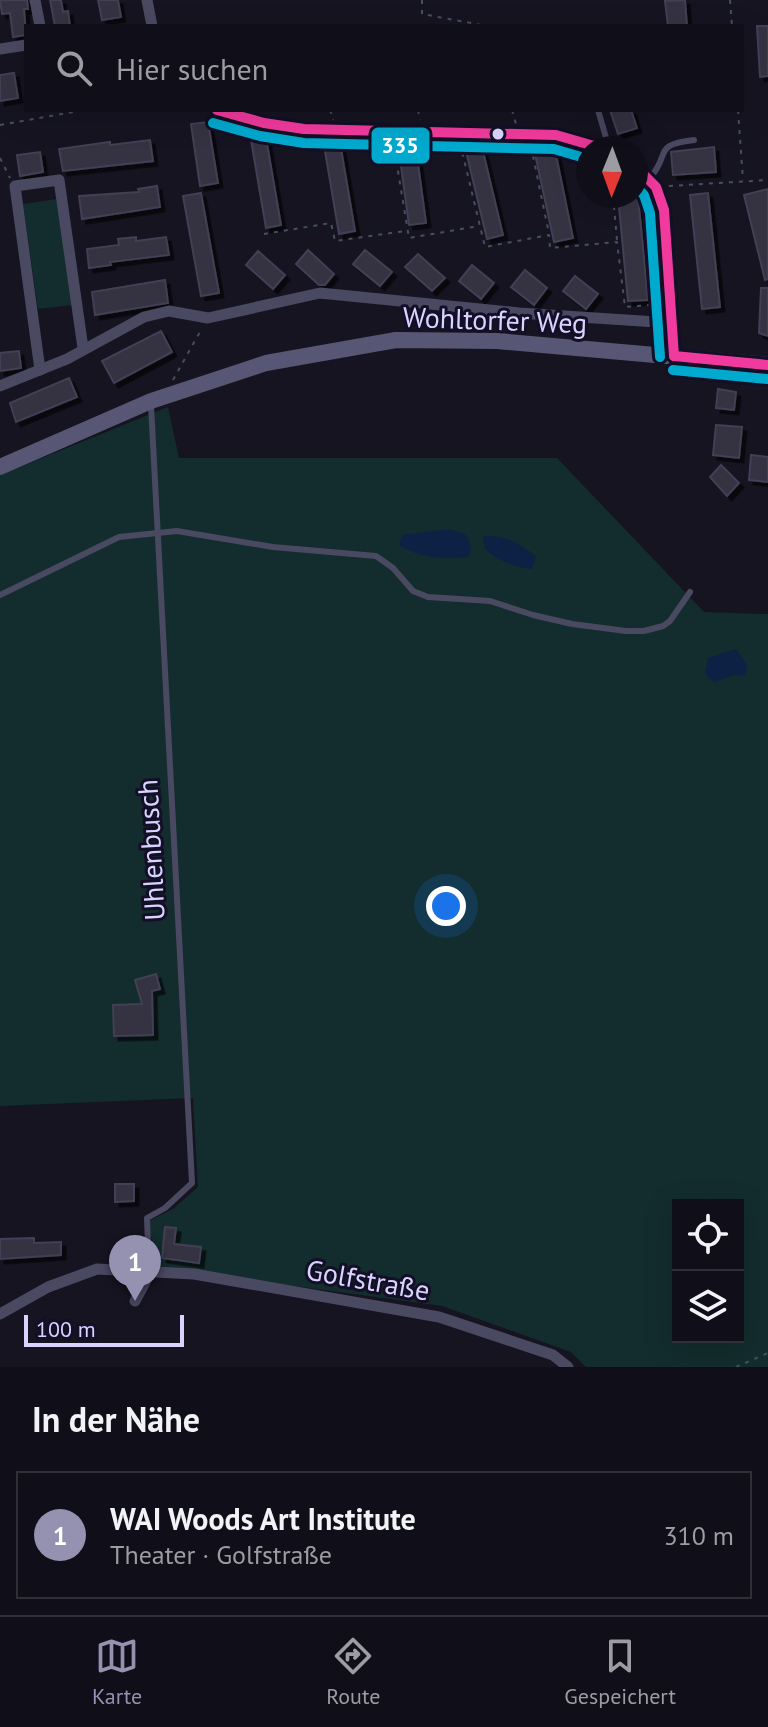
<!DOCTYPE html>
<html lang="de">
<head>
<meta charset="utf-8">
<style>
	body { margin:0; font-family:"PT Sans",sans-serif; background:#191822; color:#f1f3f6 }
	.controls { position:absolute; right:24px; bottom:24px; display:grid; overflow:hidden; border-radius:0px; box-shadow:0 8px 32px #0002 }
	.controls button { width:72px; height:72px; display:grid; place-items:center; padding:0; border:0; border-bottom:2px solid #302f38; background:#100f19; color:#f1f3f6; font:40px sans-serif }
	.compass { position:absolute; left:576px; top:136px; width:72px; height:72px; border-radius:50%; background:#100f19; box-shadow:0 8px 32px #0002; rotate:181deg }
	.scale { position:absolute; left:24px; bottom:20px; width:160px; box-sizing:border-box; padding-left:8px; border:4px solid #d9d4ff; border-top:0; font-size:22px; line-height:28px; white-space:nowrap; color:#d9d4ff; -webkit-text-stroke:6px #130f26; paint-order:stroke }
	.you { position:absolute; left:446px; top:906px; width:28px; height:28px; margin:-20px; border:6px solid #fff; border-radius:50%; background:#1a73e8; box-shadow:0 0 0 12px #1a73e833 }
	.badge { display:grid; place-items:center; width:52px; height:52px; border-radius:50%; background:#9591b1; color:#fff; font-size:26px; font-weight:700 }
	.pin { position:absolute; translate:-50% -66px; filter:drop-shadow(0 2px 4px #0008) }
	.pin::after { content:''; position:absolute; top:42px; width:28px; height:24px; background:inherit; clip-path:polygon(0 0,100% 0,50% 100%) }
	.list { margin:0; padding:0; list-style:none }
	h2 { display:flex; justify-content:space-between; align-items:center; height:104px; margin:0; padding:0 32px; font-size:34px }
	h2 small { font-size:26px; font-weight:400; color:#9c9ca2 }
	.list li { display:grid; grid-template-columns:52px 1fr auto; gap:24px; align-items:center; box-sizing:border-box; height:128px; margin:0 16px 16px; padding:0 16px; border:2px solid #302f38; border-radius:0px }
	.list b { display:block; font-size:30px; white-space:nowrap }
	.list p { margin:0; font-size:26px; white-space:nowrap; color:#9c9ca2 }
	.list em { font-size:26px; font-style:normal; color:#9c9ca2 }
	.icon { flex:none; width:44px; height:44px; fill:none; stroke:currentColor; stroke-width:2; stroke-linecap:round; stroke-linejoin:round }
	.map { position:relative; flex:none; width:768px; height:1367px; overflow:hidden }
	.search { position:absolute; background:#100f19; box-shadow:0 8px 32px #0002; left:24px; right:24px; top:24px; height:88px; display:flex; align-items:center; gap:20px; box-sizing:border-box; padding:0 28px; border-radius:0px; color:#9c9ca2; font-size:30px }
	.sheet { height:248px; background:#100f19 }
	nav { display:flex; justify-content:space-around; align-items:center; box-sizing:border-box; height:112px; border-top:2px solid #302f38; background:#100f19; font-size:22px; color:#9c9ca2 }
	nav a { display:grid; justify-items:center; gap:4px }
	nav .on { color:#9591b1 }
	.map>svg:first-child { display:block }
	.green { fill:#132c2d; fill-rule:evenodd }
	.water { fill:#0d2144 }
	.building { fill:#343243; stroke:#433f54; stroke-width:2; filter:url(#shadow) }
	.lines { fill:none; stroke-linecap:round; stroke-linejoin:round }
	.path { stroke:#44505f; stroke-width:2; stroke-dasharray:4 6; stroke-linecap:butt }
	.lane { stroke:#4a4962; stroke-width:6 }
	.street { stroke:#4a4962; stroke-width:11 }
	.secondary { stroke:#575674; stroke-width:16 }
	.bus-1-casing { stroke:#130f26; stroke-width:16 }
	.bus-2-casing { stroke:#130f26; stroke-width:16 }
	.bus-1 { stroke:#f13a9d; stroke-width:10 }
	.bus-2 { stroke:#00a9ce; stroke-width:10 }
	.bus-dot { fill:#d9d4ff; stroke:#130f26; stroke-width:3 }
	.labels { text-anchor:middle; stroke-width:6; stroke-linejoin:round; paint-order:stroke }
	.street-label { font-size:28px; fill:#d9d4ff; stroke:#130f26 }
	.line-badge { stroke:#130f26; stroke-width:3 }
	.badge-label { font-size:22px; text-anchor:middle; font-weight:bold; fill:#fff }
</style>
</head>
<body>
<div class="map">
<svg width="768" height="1367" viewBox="0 0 768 1367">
	<defs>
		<filter id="shadow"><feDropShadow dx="4.5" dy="4.5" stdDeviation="0" flood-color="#0009"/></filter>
	</defs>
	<rect width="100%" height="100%" fill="#161421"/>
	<g class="green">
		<path d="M57 199 72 305 38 309 23 204Z"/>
		<path d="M168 407 179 458H557L704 612 768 614V1367H586L571 1352 442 1306 155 1267 149 1221 173 1209 198 1187 193 1098 0 1106V475ZM678 1205H738V1337H678Z"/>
	</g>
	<g class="water">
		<path d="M450 529 466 535 471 545 469 556C447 561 417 557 399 545L402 535Z"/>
		<path d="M483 536C508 536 516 542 536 556L532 569C515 567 498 561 485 549Z"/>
		<path d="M736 649 747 665 746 675 731 676 714 682 705 674 708 658Z"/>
	</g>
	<g class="building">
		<path d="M0 0H27L28 9H24L26 35 13 37 10 13 2 14Z"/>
		<path d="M50 0H61L63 12 68 11 70 26H55Z"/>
		<path d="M98 0H118L121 17 102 20Z"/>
		<path d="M685 0 687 26H668L665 1Z"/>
		<path d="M757 26H768V76L760 77Z"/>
		<path d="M14 73 18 98 0 101V75Z"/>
		<path d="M610 110H631L637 128 618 134Z"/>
		<path d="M208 122 218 183 200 186 191 124Z"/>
		<path d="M266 138 281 225 266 228 251 140Z"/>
		<path d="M150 140 153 161 63 171 59 149 110 142V145Z"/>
		<path d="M340 143 355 231 339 234 324 145Z"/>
		<path d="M481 143 503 235 487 239 465 147Z"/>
		<path d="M554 145 573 238 554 242 534 149Z"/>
		<path d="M714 147 716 172 673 175 671 152Z"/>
		<path d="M416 149 426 223 409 225 399 151Z"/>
		<path d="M40 152 43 172 20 176 17 155Z"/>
		<path d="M157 186 160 207 82 219 79 196 139 192 138 189Z"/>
		<path d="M768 189V279L765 280 744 195Z"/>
		<path d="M201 193 219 293 201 296 183 196Z"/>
		<path d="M708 193 720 307 702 309 690 195Z"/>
		<path d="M618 196H638L648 300 628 301Z"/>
		<path d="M136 237V241L166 237 169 255 110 262 111 265 89 268 87 249 119 245 118 239Z"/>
		<path d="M308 250 334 274 325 285H319L296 264Z"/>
		<path d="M365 250 392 272 380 286 353 264Z"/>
		<path d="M258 251 285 275 273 289 246 265Z"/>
		<path d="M418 254 445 278 432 291 405 267Z"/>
		<path d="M472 265 494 283 481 299 459 281Z"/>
		<path d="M525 270 547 288 534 305 511 287Z"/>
		<path d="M575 276 598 294 586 309 563 291Z"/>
		<path d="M165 280 168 303 95 315 92 292Z"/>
		<path d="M761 288H768V336L759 333Z"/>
		<path d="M161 331 172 352 114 383 102 361Z"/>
		<path d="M19 351 21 368 0 371V353Z"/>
		<path d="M69 378 77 397 16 422 10 403Z"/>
		<path d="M718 389 736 392 734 410 716 408Z"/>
		<path d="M716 425 742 427 739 458 713 455Z"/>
		<path d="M751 455 768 457V482L749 480Z"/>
		<path d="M721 465 739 483 727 496 710 477Z"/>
		<path d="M156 974 160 989 152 991 153 1035 114 1036 113 1005 142 1004 135 980Z"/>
		<path d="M115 1184H134V1201L115 1202Z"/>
		<path d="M165 1227 176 1228 174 1244 201 1247 199 1263 162 1258Z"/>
		<path d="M34 1238V1243L61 1242V1255L0 1259V1239Z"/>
	</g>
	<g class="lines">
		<g class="path">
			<path d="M422 0V14L487 26"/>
			<path d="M730 0 732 26"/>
			<path d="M330 110 333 120"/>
			<path d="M418 110 420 120"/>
			<path d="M512 110 516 124"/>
			<path d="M738 110 743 180"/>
			<path d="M0 125 84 110"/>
			<path d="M393 141 409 238 479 226"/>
			<path d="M460 143 485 247 549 235 550 248 617 242 625 307 661 304"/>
			<path d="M531 146 549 234"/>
			<path d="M0 158 10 178"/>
			<path d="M669 186 768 180"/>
			<path d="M613 196 617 240"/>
			<path d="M264 234 331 223 335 241 405 231"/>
			<path d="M173 380 201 330"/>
			<path d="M736 1367 768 1353"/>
		</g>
		<g class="lane">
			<path d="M598 110 609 148"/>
			<path d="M304 129 307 146"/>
			<path d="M381 132 384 148"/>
			<path d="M448 133 451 146"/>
			<path d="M518 133 522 147"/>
			<path d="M649 179C672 154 651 145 694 140"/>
			<path d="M0 595 119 537 177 531 273 547 376 556 393 568 413 591 428 597 490 601 533 615 572 624 626 631H644L663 626 670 621 690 592"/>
			<path d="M149 1271 147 1218 165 1208 192 1183 151 405"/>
		</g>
		<g class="street">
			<path d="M35 0 40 26"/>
			<path d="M147 0 152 26"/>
			<path d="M0 49 26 45"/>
			<path d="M217 110 264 123 304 129 556 135 601 148"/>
			<path d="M636 167 656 187 664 210 674 356"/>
			<path d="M40 370 15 186 59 180 83 348"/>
			<path d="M0 386 67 359 144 317 169 311 208 318 320 293 519 313 672 323"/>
			<path d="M135 1301 150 1273"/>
			<path d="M0 1314 48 1287 97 1269 194 1274 439 1317 553 1355 568 1367"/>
		</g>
		<path class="secondary" d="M0 467 151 401 266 363 396 340 497 341 768 365"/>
		<g class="bus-1-casing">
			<g id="bus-1">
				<path d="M217 110 264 123 304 129 556 135 601 148"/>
				<path d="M636 167 656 187 664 210 674 356"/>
				<path d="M674 356 768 365"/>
			</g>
		</g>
		<g class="bus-2-casing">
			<g id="bus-2">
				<path d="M213 123 260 136 304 143 554 149 588 159"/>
				<path d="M636 187 644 195 650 213 660 357"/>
				<path d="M673 370 767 379"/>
			</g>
		</g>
		<use href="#bus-1" class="bus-1"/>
		<use href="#bus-2" class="bus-2"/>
	</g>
	<circle class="bus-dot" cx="498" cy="134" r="7"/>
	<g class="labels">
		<g class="street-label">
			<text transform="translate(495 320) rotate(2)" y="10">Wohltorfer Weg</text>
			<text transform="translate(151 850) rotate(-93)" y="10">Uhlenbusch</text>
			<text transform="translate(368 1280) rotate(10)" y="10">Golfstraße</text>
		</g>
	</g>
	<rect class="line-badge" x="370" y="126" width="61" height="39" rx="8" fill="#00a9ce"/>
	<g class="badge-label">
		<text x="400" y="153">335</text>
	</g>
</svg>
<div class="controls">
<button><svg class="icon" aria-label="locate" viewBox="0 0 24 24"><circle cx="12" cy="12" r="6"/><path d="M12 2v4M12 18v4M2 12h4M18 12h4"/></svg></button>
<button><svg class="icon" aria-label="layers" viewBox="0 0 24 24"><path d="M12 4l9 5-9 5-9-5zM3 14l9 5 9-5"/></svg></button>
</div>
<svg class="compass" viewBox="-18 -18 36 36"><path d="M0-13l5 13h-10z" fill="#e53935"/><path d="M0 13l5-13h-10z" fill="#9c9ca2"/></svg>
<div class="scale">100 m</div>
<div class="you"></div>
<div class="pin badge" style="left:135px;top:1301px">1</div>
<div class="search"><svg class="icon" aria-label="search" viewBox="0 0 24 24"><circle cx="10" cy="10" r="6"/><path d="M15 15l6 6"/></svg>Hier suchen</div>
</div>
<section class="sheet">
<h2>In der Nähe<small></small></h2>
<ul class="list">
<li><span class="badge">1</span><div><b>WAI Woods Art Institute</b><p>Theater · Golfstraße</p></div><em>310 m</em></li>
</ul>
</section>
<nav>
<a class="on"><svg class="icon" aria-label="map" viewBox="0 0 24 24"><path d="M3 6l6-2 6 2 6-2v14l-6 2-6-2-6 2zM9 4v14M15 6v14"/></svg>Karte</a>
<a><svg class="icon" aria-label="directions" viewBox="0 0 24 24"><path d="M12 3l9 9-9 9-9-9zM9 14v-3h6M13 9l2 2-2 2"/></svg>Route</a>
<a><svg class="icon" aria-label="saved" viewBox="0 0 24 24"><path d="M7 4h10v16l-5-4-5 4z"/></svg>Gespeichert</a>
</nav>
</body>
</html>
